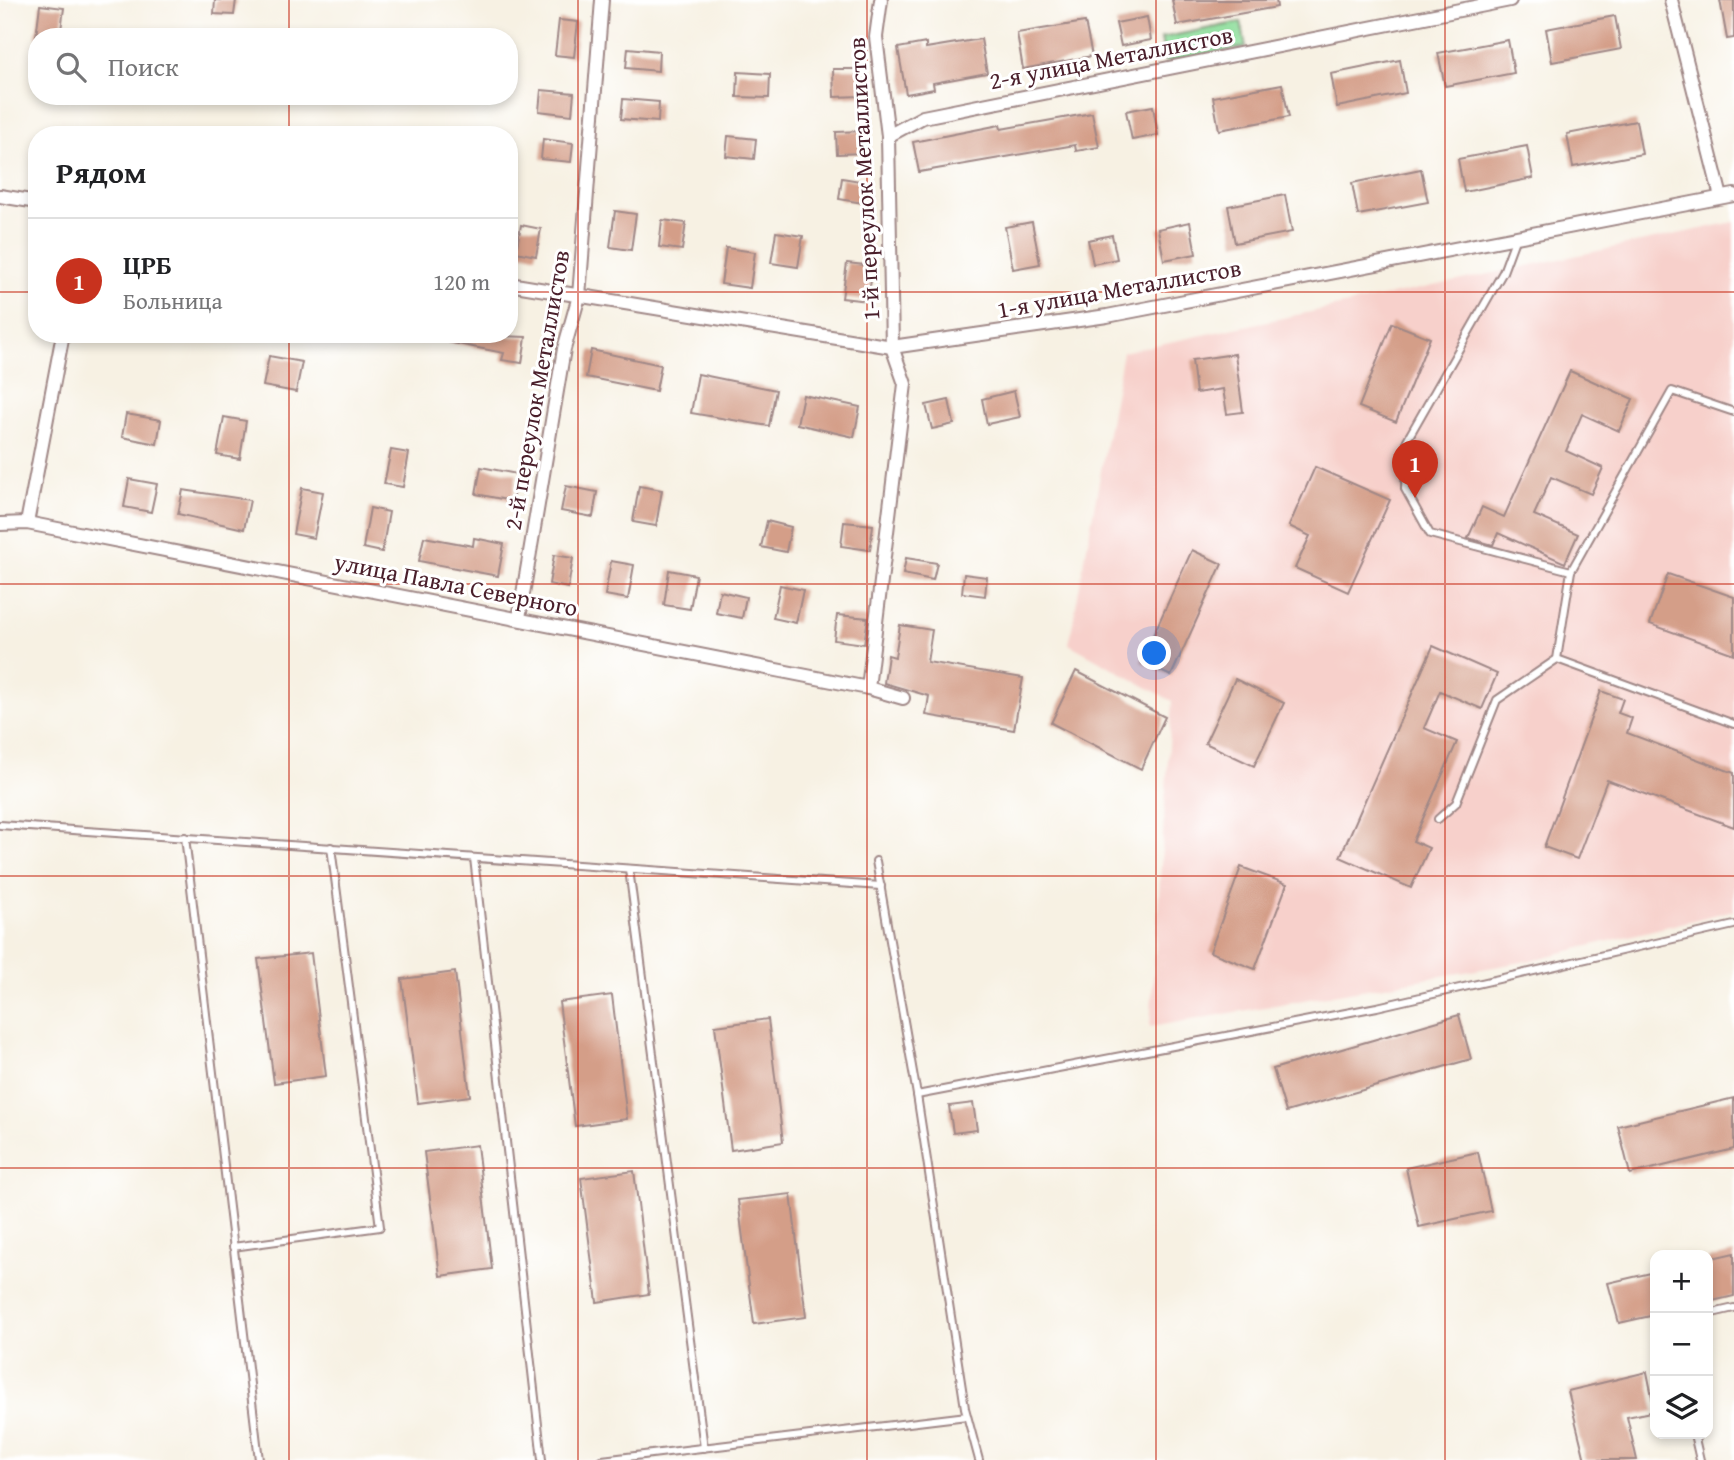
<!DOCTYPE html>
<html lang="ru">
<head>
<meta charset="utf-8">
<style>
	body { margin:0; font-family:"Gentium Book Plus",serif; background:#f6f6f6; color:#202124 }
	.controls { position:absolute; right:21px; bottom:21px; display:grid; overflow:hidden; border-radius:14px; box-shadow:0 4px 10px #0003 }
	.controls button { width:63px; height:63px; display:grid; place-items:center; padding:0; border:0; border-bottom:2px solid #e0e0e0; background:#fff; color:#202124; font:35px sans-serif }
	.you { position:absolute; left:1155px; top:654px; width:24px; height:24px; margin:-18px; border:5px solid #fff; border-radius:50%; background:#1a73e8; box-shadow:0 0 0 10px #1a73e833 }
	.badge { display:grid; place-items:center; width:46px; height:46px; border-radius:50%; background:#c8321e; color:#fff; font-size:23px; font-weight:700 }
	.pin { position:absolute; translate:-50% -58px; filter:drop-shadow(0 2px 4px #0008) }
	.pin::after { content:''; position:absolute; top:37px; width:24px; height:21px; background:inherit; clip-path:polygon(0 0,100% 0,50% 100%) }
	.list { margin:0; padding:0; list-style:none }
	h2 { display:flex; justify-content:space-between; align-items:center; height:91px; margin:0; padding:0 28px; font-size:30px }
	h2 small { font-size:23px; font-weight:400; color:#757577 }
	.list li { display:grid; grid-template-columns:46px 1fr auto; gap:21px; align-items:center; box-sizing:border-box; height:126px; padding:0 28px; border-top:2px solid #e0e0e0 }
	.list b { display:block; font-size:26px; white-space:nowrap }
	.list p { margin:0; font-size:23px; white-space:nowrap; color:#757577 }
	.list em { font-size:23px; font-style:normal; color:#757577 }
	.icon { flex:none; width:38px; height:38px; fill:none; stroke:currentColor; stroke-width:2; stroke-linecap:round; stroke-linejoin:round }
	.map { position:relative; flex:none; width:1734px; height:1460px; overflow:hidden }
	.search { position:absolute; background:#fff; box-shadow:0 4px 10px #0003; left:28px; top:28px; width:490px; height:77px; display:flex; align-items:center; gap:18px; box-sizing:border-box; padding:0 24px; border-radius:28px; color:#757577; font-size:26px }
	.panel { position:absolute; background:#fff; box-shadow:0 4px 10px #0003; left:28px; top:126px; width:490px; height:217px; border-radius:28px }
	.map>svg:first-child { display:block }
	.built { fill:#f7d0cb }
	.green { fill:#8fde9c; stroke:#6c7e64; stroke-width:2 }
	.building { fill:#d49e88 }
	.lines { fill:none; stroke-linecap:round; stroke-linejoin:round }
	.lane-casing { stroke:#a08887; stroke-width:10 }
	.street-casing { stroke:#a08887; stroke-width:16 }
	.lane { stroke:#fff; stroke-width:6 }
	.street { stroke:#fff; stroke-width:12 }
	.grid { fill:none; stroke:#c8321e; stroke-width:2; stroke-opacity:0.55 }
	.labels { text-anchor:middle; stroke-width:6; stroke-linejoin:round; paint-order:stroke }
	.street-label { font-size:24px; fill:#4a1f2b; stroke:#fff }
</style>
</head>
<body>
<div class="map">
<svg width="1734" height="1460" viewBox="0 0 1734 1460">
	<rect width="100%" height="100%" fill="#fff"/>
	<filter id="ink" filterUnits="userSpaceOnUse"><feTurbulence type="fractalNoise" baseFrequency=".0143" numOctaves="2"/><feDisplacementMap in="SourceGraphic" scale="14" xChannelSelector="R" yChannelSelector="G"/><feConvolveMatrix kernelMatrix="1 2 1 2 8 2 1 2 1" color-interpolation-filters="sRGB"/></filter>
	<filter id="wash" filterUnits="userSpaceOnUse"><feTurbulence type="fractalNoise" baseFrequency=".00686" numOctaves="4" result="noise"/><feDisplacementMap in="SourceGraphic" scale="28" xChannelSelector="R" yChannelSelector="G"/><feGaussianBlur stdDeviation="1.57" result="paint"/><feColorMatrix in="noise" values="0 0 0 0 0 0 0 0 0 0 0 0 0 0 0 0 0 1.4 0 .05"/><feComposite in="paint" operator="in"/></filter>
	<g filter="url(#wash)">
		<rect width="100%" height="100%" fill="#f7f1e3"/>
		<path class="built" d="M1734 222V910L1528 961 1150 1027 1172 701 1069 644 1123 352Z"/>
		<path class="green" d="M1241 22 1246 47 1165 62 1161 38Z"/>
		<g id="blocks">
			<g class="building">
				<path d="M215 0H236L234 15 214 14Z"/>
				<path d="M1172 0H1276L1277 7 1177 25Z"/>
				<path d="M1720 0H1734V38L1727 39Z"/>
				<path d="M40 5 64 8 60 37H36Z"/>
				<path d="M1615 16 1621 49 1552 62 1546 29Z"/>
				<path d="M1147 17 1151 40 1121 46 1116 23Z"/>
				<path d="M559 20 578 22 574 57 555 55Z"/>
				<path d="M1085 22 1092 56 1023 69 1017 33Z"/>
				<path d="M981 39 987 73 933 83 934 89 906 94 898 48 926 43V48Z"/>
				<path d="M1508 40 1514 73 1445 86 1438 53Z"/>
				<path d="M628 48 659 51 658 71 626 68Z"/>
				<path d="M1400 60 1406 93 1337 107 1331 74Z"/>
				<path d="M833 69H861V96L834 97Z"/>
				<path d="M738 72 770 74 769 98 737 97Z"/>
				<path d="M1282 84 1289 117 1219 130 1213 97Z"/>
				<path d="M541 90 574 93 572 115 539 111Z"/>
				<path d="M623 99 659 102 658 122 621 119Z"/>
				<path d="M1153 106 1158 135 1132 140 1126 111Z"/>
				<path d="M1092 113 1099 147 1076 151 1075 145 919 172 913 142 1000 125 1001 129Z"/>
				<path d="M1636 121 1642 154 1573 167 1567 134Z"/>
				<path d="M864 131 865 153 837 154 836 132Z"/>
				<path d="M728 136 756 139 754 159 726 156Z"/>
				<path d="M543 139 573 143 571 162 541 159Z"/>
				<path d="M1527 146 1533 178 1464 192 1458 159Z"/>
				<path d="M1421 169 1428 202 1358 215 1352 183Z"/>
				<path d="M842 178 866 182 863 203 839 199Z"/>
				<path d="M1285 195 1292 232 1235 243 1228 206Z"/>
				<path d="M615 211 636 214 631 250 610 247Z"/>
				<path d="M662 220 686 223 682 250 659 247Z"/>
				<path d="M1032 222 1040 264 1013 269 1005 227Z"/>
				<path d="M1190 222 1196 254 1164 260 1158 229Z"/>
				<path d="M521 225 541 229 536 256 516 252Z"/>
				<path d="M776 232 803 236 798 267 771 263Z"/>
				<path d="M1112 235 1117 259 1093 264 1088 240Z"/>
				<path d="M726 248 755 252 750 288 721 284Z"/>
				<path d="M847 263 873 266 868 301 842 298Z"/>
				<path d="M1392 323 1430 338 1396 422 1359 407Z"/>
				<path d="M442 334 526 337 522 363 502 360 504 353 442 341Z"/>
				<path d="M591 350 661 365 656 391 586 377Z"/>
				<path d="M1235 354 1243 412 1227 414 1223 389 1196 393 1192 360Z"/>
				<path d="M269 356 302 362 296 392 263 386Z"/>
				<path d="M1570 371 1633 399 1619 431 1582 414 1566 451 1603 468 1591 494 1551 477 1534 515 1578 534 1565 563 1498 533 1493 545 1468 538 1482 507 1504 517Z"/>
				<path d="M698 374 776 390 769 426 691 413Z"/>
				<path d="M1014 391 1020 417 987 424 982 399Z"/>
				<path d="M803 395 860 407 854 437 797 424Z"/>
				<path d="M949 400 954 424 932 429 926 405Z"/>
				<path d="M126 414 161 420 157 444 122 437Z"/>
				<path d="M224 417 246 421 240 459 217 455Z"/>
				<path d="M391 450 409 453 403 487 384 484Z"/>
				<path d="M481 467 517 474 512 501 476 494Z"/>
				<path d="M1315 467 1390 500 1348 592 1295 568 1310 536 1289 526Z"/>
				<path d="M129 479 157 484 151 512 124 507Z"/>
				<path d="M566 486 597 492 593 517 561 511Z"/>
				<path d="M639 486 662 490 656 526 633 522Z"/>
				<path d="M302 488 323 492 314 538 293 534Z"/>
				<path d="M183 490 250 500 244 529 178 514Z"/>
				<path d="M370 508 389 512 382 552 363 548Z"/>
				<path d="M767 521 791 527 786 552 761 547Z"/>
				<path d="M844 522 873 525 870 550 841 546Z"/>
				<path d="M424 537 473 546 474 538 504 544 498 576 419 561Z"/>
				<path d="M1192 550 1222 564 1171 676 1141 662Z"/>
				<path d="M554 555 573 558 568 588 549 584Z"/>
				<path d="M906 558 937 563 933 580 903 574Z"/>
				<path d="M611 561 634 565 628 599 605 595Z"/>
				<path d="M669 570 696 575 690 609 664 605Z"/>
				<path d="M964 574 987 577 985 596 962 593Z"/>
				<path d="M1668 574 1734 597V654L1650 624Z"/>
				<path d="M780 585 803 590 796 623 773 618Z"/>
				<path d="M720 591 746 597 742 618 716 613Z"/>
				<path d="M837 615 868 618 864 644 834 640Z"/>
				<path d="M900 625 932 630 927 662 1023 678 1014 730 926 715 929 696 884 683 888 655 895 657Z"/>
				<path d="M1433 646 1497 674 1482 709 1440 691 1424 728 1457 742 1413 841 1429 848 1411 888 1340 857Z"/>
				<path d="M1076 671 1165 717 1141 769 1051 723Z"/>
				<path d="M1235 679 1284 703 1254 766 1205 743Z"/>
				<path d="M1601 691 1623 699 1618 713 1632 718 1627 733 1734 773V827L1607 780 1577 859 1544 847Z"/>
				<path d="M1241 867 1287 884 1255 969 1210 952Z"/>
				<path d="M311 953 326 1076 274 1083 258 959Z"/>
				<path d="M455 972 470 1096 418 1103 402 979Z"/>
				<path d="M612 995 627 1119 575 1126 559 1002Z"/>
				<path d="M1459 1015 1471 1059 1286 1112 1273 1069Z"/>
				<path d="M768 1019 783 1142 731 1150 715 1026Z"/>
				<path d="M1734 1098V1149L1630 1174 1618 1126Z"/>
				<path d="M973 1103 977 1130 953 1133 949 1106Z"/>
				<path d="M477 1145 492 1269 440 1276 424 1152Z"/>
				<path d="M1478 1152 1491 1211 1419 1227 1406 1168Z"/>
				<path d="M634 1171 649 1294 597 1302 581 1178Z"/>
				<path d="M791 1194 806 1317 754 1324 738 1200Z"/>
				<path d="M1734 1253V1296L1708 1302V1259Z"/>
				<path d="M1655 1272V1315L1619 1323 1608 1283Z"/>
				<path d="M1647 1372 1655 1411 1627 1417 1637 1460H1585L1568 1391Z"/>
			</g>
		</g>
	</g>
	<g filter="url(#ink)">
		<use href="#blocks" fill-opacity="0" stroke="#a08887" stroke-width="2"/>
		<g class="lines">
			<g class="lane-casing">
				<g id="lane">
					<path d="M1516 237 1503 272 1407 440 1405 489 1430 534 1571 571"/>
					<path d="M1557 659 1734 724"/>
					<path d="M1438 819 1456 803 1497 700 1557 659 1571 571 1672 391 1734 412"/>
					<path d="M0 825 881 886"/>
					<path d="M185 837 259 1460"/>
					<path d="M474 858 542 1460"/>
					<path d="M876 861 917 1095 965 1408 979 1460"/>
					<path d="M629 869 704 1448"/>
					<path d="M917 1095 1377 1007 1734 925"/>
					<path d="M233 1247 380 1227 331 847"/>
					<path d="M1708 1314 1734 1308"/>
					<path d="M1694 1434 1700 1460"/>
					<path d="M602 1460 967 1416"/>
				</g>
			</g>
			<g class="street-casing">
				<g id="street">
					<path d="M1671 0 1721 197"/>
					<path d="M888 136 923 117 1510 0"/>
					<path d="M0 196 37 202"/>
					<path d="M509 284 892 347 1107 316 1734 195"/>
					<path d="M27 523 63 334"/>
					<path d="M0 524 27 523 868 688 903 698"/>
					<path d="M519 618 564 349 579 296 602 0"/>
					<path d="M868 688 905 384 892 347 888 136 876 37 881 0"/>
				</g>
			</g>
			<use href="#lane" class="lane"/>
			<use href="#street" class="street"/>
		</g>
	</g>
	<path class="grid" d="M289 0V37M578 0V1460M867 0V1460M1156 0V1460M1445 0V1460M289 96V135M0 292H37M509 292H1734M289 334V1460M0 584H1734M0 876H1734M0 1168H1734"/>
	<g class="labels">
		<g class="street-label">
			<text transform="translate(1111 58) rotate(-11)" y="8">2-я улица Металлистов</text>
			<text transform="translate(864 179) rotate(-93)" y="8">1-й переулок Металлистов</text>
			<text transform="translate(1119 289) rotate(-10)" y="8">1-я улица Металлистов</text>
			<text transform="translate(537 390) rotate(-80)" y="8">2-й переулок Металлистов</text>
			<text transform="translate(456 585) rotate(11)" y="8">улица Павла Северного</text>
		</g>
	</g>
</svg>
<div class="controls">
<button>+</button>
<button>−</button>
<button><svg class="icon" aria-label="layers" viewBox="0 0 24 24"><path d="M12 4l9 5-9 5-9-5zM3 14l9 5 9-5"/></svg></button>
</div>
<div class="you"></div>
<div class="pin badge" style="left:1415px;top:498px">1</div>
<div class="search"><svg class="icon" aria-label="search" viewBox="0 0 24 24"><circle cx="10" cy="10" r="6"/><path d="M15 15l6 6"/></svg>Поиск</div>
<section class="panel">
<h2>Рядом<small></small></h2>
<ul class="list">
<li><span class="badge">1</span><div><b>ЦРБ</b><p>Больница</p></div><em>120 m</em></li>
</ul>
</section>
</div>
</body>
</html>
